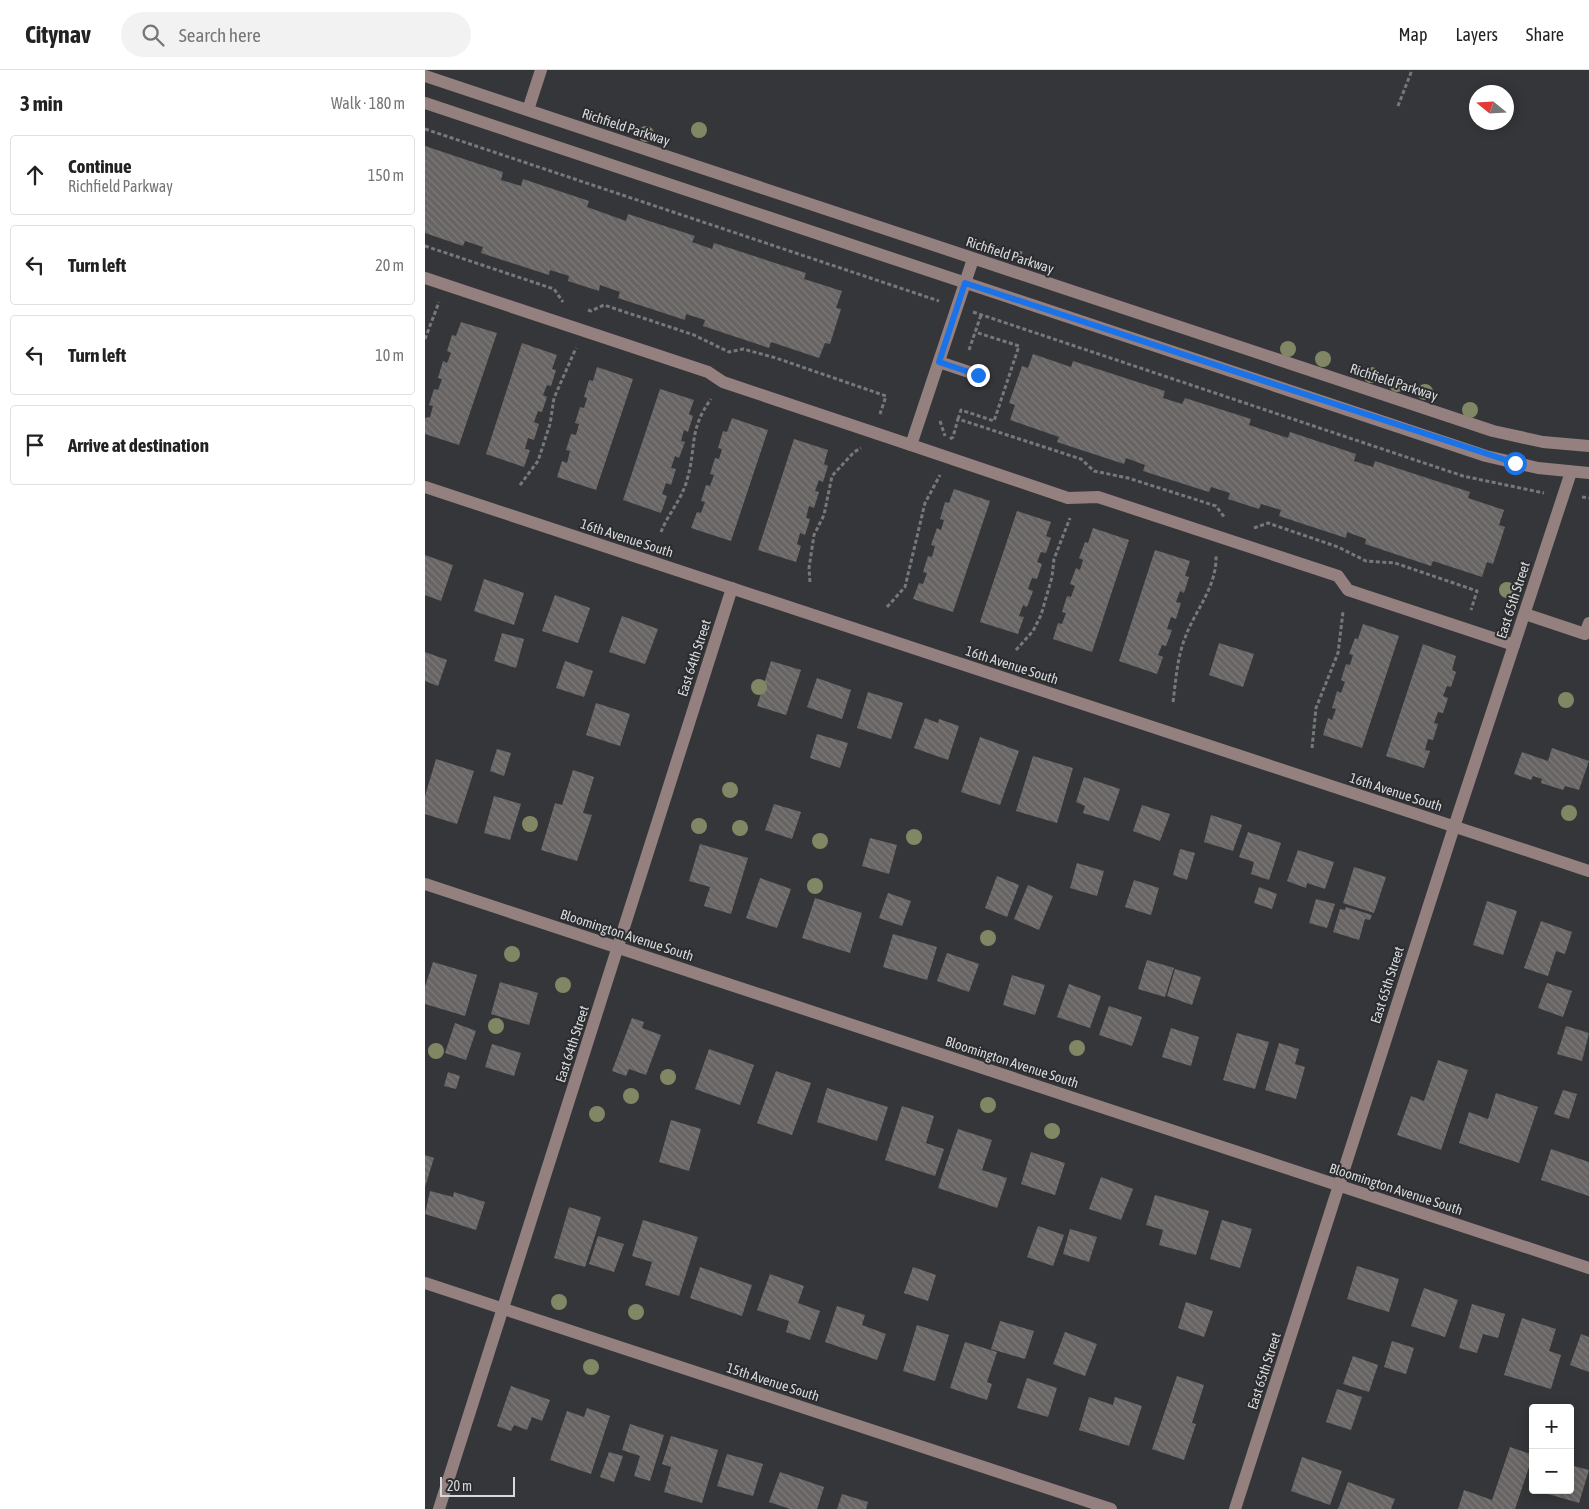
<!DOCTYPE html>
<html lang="en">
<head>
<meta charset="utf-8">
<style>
	body { margin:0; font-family:"Asap Condensed",sans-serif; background:#f2f2f2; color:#222 }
	.controls { position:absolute; right:15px; bottom:15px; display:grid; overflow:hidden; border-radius:5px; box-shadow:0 2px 12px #0003 }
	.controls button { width:45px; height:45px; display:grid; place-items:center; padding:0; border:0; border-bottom:1px solid #e0e0e0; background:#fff; color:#222; font:25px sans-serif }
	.compass { position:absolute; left:1044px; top:15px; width:45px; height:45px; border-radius:50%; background:#fff; box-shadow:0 2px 12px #0003; rotate:288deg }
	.scale { position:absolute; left:15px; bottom:12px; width:75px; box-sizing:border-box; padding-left:5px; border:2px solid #d8d9da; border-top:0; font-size:14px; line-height:18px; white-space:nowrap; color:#d8d9da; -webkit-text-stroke:4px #2b2c2f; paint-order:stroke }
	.stop { position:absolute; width:15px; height:15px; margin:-11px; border:4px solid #1a73e8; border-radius:50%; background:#fff }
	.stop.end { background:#1a73e8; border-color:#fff; box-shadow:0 1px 5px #0008 }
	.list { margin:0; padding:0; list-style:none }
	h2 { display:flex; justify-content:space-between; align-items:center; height:65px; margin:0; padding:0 20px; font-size:21px }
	h2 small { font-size:16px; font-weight:400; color:#767676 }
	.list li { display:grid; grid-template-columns:32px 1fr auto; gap:15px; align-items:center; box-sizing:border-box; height:80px; margin:0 10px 10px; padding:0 10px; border:1px solid #e0e0e0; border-radius:5px }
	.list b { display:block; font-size:19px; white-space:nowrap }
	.list p { margin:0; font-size:16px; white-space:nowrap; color:#767676 }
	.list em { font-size:16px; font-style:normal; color:#767676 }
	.icon { flex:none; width:28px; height:28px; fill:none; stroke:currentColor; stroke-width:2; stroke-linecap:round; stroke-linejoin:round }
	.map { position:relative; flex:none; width:1164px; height:1439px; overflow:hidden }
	header { display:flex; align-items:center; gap:30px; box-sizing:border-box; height:70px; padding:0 25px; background:#fff; border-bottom:1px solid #e0e0e0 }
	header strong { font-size:24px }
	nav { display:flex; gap:28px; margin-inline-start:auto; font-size:18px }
	.search { width:350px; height:45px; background:#f2f2f2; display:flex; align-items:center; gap:12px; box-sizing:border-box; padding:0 18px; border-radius:28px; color:#767676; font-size:19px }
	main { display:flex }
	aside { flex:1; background:#fff }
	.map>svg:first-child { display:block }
	.building { fill:url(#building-back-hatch) }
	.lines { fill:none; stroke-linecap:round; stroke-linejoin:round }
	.path { stroke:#77787a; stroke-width:3; stroke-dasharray:4 2.5; stroke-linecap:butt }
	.minor { stroke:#958080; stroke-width:12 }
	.tree { fill:#818764 }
	.route { stroke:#1a73e8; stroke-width:6 }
	.labels { text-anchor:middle; stroke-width:4; stroke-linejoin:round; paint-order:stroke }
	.street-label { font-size:14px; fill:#d8d9da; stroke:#2b2c2f }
</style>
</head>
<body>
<header>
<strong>Citynav</strong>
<div class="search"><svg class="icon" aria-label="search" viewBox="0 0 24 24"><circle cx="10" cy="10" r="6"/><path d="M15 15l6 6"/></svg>Search here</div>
<nav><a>Map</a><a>Layers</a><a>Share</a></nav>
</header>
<main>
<aside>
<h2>3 min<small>Walk · 180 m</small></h2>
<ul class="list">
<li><svg class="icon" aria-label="ahead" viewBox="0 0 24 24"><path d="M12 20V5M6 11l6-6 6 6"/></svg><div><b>Continue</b><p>Richfield Parkway</p></div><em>150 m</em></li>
<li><svg class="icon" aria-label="left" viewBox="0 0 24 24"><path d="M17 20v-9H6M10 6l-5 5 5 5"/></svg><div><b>Turn left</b></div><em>20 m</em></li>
<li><svg class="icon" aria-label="left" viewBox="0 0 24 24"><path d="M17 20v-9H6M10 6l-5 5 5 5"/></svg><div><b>Turn left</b></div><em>10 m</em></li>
<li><svg class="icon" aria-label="arrive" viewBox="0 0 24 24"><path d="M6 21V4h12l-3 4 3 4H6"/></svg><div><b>Arrive at destination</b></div></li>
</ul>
</aside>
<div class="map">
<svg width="1164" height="1439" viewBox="0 0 1164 1439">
	<defs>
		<pattern id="building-back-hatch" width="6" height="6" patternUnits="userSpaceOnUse" patternTransform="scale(1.25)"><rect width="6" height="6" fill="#686464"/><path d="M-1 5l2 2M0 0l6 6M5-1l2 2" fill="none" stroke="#7d7a7a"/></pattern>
	</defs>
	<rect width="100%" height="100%" fill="#353639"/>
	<g class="building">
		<path d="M0 76 78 102 76 110 96 116 98 109 164 131 162 137 201 151 203 144 270 166 267 172 287 179 289 173 381 203 379 209 417 221 411 238 416 239 405 274 400 273 394 288 346 272 344 278 278 256 280 250 261 244 260 250 193 228 195 222 175 215 174 221 143 211 144 206 125 200 124 205 56 183 58 177 40 171 38 176 0 163Z"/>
		<path d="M36 252 72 263 34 375 0 364V348L5 347 8 336 4 335 9 319 13 320 17 309 13 308 18 291 22 293 26 283 22 281 27 265 31 266Z"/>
		<path d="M97 273 132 285 127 299 131 300 126 316 122 315 118 325 122 327 117 342 113 341 109 352 114 354 109 370 103 368 100 379 105 380 99 397 61 384Z"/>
		<path d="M608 284 646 297 648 291 740 321 738 328 757 334 760 328 826 349 824 355 863 368 865 362 931 384 929 391 948 397 950 391 1045 422 1043 428 1079 440 1074 455 1080 457 1068 494 1062 492 1057 507 1008 491 1006 496 940 474 941 469 922 462 921 468 854 446 856 440 836 434 834 439 803 429 805 423 786 417 784 422 718 401 720 395 701 388 699 394 632 372 634 367 585 350 590 335 584 333 597 296 603 298Z"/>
		<path d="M172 297 208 309 171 420 132 407 137 391 142 393 145 381 141 380 146 364 151 365 154 354 150 353 155 337 159 338 162 328 159 327 164 310 168 311Z"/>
		<path d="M235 319 269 330 264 344 268 346 263 362 259 360 256 371 260 372 254 388 250 386 246 398 251 399 246 415 241 413 237 424 242 426 236 443 198 430Z"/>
		<path d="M307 348 343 360 306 471 266 458 272 442 276 443 280 432 276 431 281 415 285 416 289 405 285 404 290 388 294 389 297 379 293 378 298 361 302 362Z"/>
		<path d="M369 369 403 380 399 394 403 396 398 412 394 410 390 421 394 422 389 438 384 436 381 448 385 449 380 465 375 463 372 474 376 476 371 492 333 480Z"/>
		<path d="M529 419 565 431 528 542 488 529 494 513 498 514 502 503 498 502 503 486 507 487 510 476 506 475 512 458 516 460 519 450 515 449 520 432 524 433Z"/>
		<path d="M592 441 626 452 621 466 626 468 621 483 616 482 612 492 617 494 612 509 607 508 603 519 608 521 602 537 598 535 594 546 599 547 593 564 555 552Z"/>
		<path d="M668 458 704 470 667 582 628 569 633 553 637 554 641 543 637 542 642 526 646 527 650 516 645 514 651 498 655 500 658 490 654 488 660 472 663 473Z"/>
		<path d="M730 480 765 491 760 506 764 507 759 523 755 521 751 532 756 533 751 549 746 547 742 559 747 560 741 576 737 575 733 585 738 587 732 604 694 591Z"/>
		<path d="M0 485 28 495 16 531 0 525Z"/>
		<path d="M59 509 99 523 89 555 49 541Z"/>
		<path d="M130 525 165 538 153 573 117 561Z"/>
		<path d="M197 546 233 559 220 594 184 582Z"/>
		<path d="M938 554 974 566 937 678 898 665 903 648 907 650 911 639 907 638 912 621 916 623 920 612 916 610 921 594 925 595 928 585 924 584 930 568 933 569Z"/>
		<path d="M77 563 99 569 91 598 69 591Z"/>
		<path d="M794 573 829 584 818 617 784 605Z"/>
		<path d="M998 574 1031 586 1027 600 1031 602 1026 617 1022 616 1018 626 1023 628 1018 643 1013 642 1009 653 1013 654 1008 670 1003 669 1000 680 1005 681 999 698 961 686Z"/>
		<path d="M0 582 22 590 13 616 0 611Z"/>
		<path d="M140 591 168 601 159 627 131 618Z"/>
		<path d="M346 591 376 600 361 645 332 636Z"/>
		<path d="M392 608 426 620 417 649 382 637Z"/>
		<path d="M443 622 478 633 466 669 432 658Z"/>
		<path d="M171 633 205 644 195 676 161 665Z"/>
		<path d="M500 648 513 653 514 649 534 656 523 690 489 678Z"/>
		<path d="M392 664 423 673 415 698 385 688Z"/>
		<path d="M555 667 594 681 575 735 536 722Z"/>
		<path d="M1127 678 1164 691 1154 720 1140 716 1138 720 1116 713 1117 709 1108 706 1106 710 1089 704 1097 682 1123 691Z"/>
		<path d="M72 679 86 683 79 706 65 701Z"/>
		<path d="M608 686 648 698 632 753 591 741Z"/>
		<path d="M11 689 49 701 32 754 0 744V726Z"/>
		<path d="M148 700 169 707 158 743 167 745 152 791 116 780 130 733 137 735Z"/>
		<path d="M659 707 695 719 684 751 658 743 660 736 651 732Z"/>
		<path d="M69 726 96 734 85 770 59 763Z"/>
		<path d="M349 734 376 742 367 769 340 760Z"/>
		<path d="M717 735 745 744 735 771 708 761Z"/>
		<path d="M786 745 817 755 808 781 779 772Z"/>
		<path d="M823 762 856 773 844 810 826 804 829 792 814 787Z"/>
		<path d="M445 768 472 775 464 804 437 796Z"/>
		<path d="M275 774 323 788 306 844 279 836 285 817 264 811Z"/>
		<path d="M755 779 770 783 762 810 748 805Z"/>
		<path d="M873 780 909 792 900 819 882 813 881 818 862 811Z"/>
		<path d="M652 793 679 801 672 826 645 818Z"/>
		<path d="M929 797 961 807 949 843 918 833Z"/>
		<path d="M572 806 594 815 582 847 560 838Z"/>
		<path d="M335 808 366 819 352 858 321 848Z"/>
		<path d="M709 810 734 818 726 845 700 837Z"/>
		<path d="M603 815 628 826 614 860 589 849Z"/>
		<path d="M834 817 852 824 847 839 829 833Z"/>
		<path d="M463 823 486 831 477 856 454 848Z"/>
		<path d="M390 828 437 843 425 883 377 868Z"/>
		<path d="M891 829 910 834 902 858 884 853Z"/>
		<path d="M1062 831 1092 841 1078 885 1048 875Z"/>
		<path d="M921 837 947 845 945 850 940 849 934 870 908 862 915 839 920 840Z"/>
		<path d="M1116 851 1147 862 1140 884 1131 881 1123 906 1099 898Z"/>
		<path d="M468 864 512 877 502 910 458 897Z"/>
		<path d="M522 883 554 894 544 922 512 911Z"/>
		<path d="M722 890 749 898 740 927 713 919Z"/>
		<path d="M8 892 52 905 40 946 0 934V917Z"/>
		<path d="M750 899 776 907 767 935 742 926Z"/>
		<path d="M587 905 620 915 610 945 578 935Z"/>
		<path d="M75 912 113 923 104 955 66 944Z"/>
		<path d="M1122 913 1147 921 1138 947 1113 938Z"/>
		<path d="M644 914 676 926 665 958 632 947Z"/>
		<path d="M684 936 717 947 707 976 674 965Z"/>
		<path d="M207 948 219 952 217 958 236 965 221 1005 204 999 201 1006 187 1001Z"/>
		<path d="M30 953 51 961 41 990 20 983Z"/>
		<path d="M1141 956 1164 963 1157 991 1132 984Z"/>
		<path d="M746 958 774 967 766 996 737 987Z"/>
		<path d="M812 963 844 972 830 1019 798 1010Z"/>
		<path d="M854 973 874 979 870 994 880 997 871 1029 840 1020Z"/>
		<path d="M67 974 96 983 89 1006 60 997Z"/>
		<path d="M284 979 329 995 315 1035 270 1019Z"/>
		<path d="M1013 990 1043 1000 1016 1080 972 1065 986 1026 999 1031Z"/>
		<path d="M351 1001 386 1013 367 1065 332 1053Z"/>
		<path d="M23 1002 35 1006 31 1019 19 1016Z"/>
		<path d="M402 1018 463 1037 452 1071 392 1052Z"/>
		<path d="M1138 1020 1152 1024 1144 1049 1129 1044Z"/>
		<path d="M1071 1023 1113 1037 1094 1093 1034 1073 1044 1042 1063 1049Z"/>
		<path d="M477 1036 509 1046 501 1073 519 1079 510 1106 460 1090Z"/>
		<path d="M246 1050 276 1059 264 1101 234 1092Z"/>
		<path d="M533 1059 567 1070 557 1100 582 1108 572 1138 513 1118Z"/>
		<path d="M1126 1079 1164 1092V1126L1116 1110Z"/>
		<path d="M606 1082 640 1093 630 1125 596 1114Z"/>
		<path d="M0 1085 9 1088 0 1117Z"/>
		<path d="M676 1107 708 1119 696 1150 664 1139Z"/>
		<path d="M5 1121 28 1127 29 1122 60 1132 51 1160 0 1144Z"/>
		<path d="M730 1125 784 1141 771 1185 734 1175 738 1160 721 1155Z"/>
		<path d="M144 1137 176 1147 160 1197 129 1188Z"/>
		<path d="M218 1150 273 1167 254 1226 220 1215 227 1192 207 1186Z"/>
		<path d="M797 1150 827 1159 815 1198 785 1189Z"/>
		<path d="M613 1156 639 1165 628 1196 602 1187Z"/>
		<path d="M645 1159 672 1167 664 1192 638 1184Z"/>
		<path d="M173 1166 199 1174 189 1202 164 1194Z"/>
		<path d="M932 1196 974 1209 964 1242 922 1229Z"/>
		<path d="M275 1197 327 1215 317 1246 265 1228Z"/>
		<path d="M488 1197 511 1205 503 1231 479 1223Z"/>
		<path d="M345 1204 379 1216 373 1233 395 1241 385 1270 361 1262 364 1251 332 1240Z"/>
		<path d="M999 1218 1033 1230 1020 1267 986 1256Z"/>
		<path d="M761 1232 788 1241 779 1267 753 1258Z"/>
		<path d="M1047 1234 1080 1244 1073 1268 1058 1264 1052 1283 1034 1278Z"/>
		<path d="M412 1236 440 1245 437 1255 461 1264 452 1290 400 1272Z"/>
		<path d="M1097 1248 1131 1259 1124 1281 1136 1285 1126 1319 1079 1305Z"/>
		<path d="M575 1251 609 1261 600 1289 566 1279Z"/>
		<path d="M492 1255 524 1265 510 1311 478 1301Z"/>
		<path d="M640 1262 672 1274 660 1306 628 1294Z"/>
		<path d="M1156 1264 1164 1267V1302L1145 1295Z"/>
		<path d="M967 1271 989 1278 981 1304 959 1297Z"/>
		<path d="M540 1272 572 1282 562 1312 567 1314 562 1330 525 1318Z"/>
		<path d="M928 1286 953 1295 944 1322 918 1314Z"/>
		<path d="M752 1306 779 1315 767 1353 771 1354 759 1390 727 1379Z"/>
		<path d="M602 1308 632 1318 623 1347 592 1338Z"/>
		<path d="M86 1316 125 1330 117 1351 107 1347 102 1360 89 1355 86 1361 72 1356Z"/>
		<path d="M912 1319 937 1327 926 1360 901 1352Z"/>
		<path d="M664 1327 688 1335 690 1327 717 1336 704 1376 654 1360Z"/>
		<path d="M162 1338 185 1346 166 1404 125 1390 142 1341 159 1347Z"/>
		<path d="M205 1354 239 1365 225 1411 209 1406 215 1386 197 1380Z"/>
		<path d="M246 1366 293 1380 277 1433 239 1422 246 1397 237 1394Z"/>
		<path d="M1085 1377 1108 1385 1090 1439H1033L1039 1420 1067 1430Z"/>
		<path d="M184 1382 198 1386 189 1412 175 1407Z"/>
		<path d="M302 1384 338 1394 328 1426 292 1416Z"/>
		<path d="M877 1387 917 1401 905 1435 866 1421Z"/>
		<path d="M1145 1395 1164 1400 1154 1433 1123 1424 1124 1420H1145Z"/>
		<path d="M355 1402 399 1417 392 1439H365L344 1432Z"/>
		<path d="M923 1412 970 1429 966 1439H913Z"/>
		<path d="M417 1424 443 1432 441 1439H412Z"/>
	</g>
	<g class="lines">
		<g class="path">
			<path d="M973 36 987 0"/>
			<path d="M0 59 514 231"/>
			<path d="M0 176 129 219 138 232"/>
			<path d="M595 185 597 179"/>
			<path d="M163 240 166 241 179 235 269 265 304 282 318 279 351 288 461 326 455 344"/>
			<path d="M548 242 1038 406 1119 423"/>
			<path d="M0 269 14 232"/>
			<path d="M544 280 556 245"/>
			<path d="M533 349 536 340 569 351 594 276 550 262"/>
			<path d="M515 351 520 366"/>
			<path d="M525 369 528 367 533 349 656 389 669 401 703 408 791 436 800 448"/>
			<path d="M95 415 113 391 125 354 129 328 151 278"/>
			<path d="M1157 427 1164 428"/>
			<path d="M829 458 843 453 913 477 941 491 970 493 1052 521 1046 540"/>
			<path d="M236 462C243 444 257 429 262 410 272 376 263 361 286 329"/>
			<path d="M385 512 384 498 389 465 399 445 407 406 429 382 436 378"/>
			<path d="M462 537 480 517 500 433 515 405"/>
			<path d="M591 580 608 561 616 545 627 507 629 489 645 448"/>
			<path d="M748 632C751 610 752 588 760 568 770 540 792 517 791 486"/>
			<path d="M887 678 891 638 913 583 918 542"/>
		</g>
		<g class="minor">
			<path d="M0 6 1068 361 1118 372 1164 376"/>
			<path d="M0 33 1061 386 1113 398 1164 403"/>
			<path d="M103 40 116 0"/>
			<path d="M548 189 486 375 643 428 673 427 913 506 923 520 1089 575"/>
			<path d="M0 208 283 302 298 312 486 375"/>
			<path d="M514 292 553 305"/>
			<path d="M0 417 1164 801"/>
			<path d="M1100 544 1160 564 1164 553"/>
			<path d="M0 814 1164 1198"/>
			<path d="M0 1213 686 1439"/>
			<path d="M14 1439 307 518"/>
			<path d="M810 1439 1029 757 1146 402"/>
		</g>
	</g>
	<g class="tree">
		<circle cx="274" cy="60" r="8"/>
		<circle cx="221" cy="64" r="8"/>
		<circle cx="863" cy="279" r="8"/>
		<circle cx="898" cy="289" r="8"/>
		<circle cx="946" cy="305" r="8"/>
		<circle cx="972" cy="314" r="8"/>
		<circle cx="1000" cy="322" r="8"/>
		<circle cx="1045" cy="340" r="8"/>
		<circle cx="1082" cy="520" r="8"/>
		<circle cx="334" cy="617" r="8"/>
		<circle cx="1141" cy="630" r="8"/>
		<circle cx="305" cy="720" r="8"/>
		<circle cx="1144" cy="743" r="8"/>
		<circle cx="105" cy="754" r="8"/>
		<circle cx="274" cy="756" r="8"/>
		<circle cx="315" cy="758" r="8"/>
		<circle cx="489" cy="767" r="8"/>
		<circle cx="395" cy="771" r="8"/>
		<circle cx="390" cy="816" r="8"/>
		<circle cx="563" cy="868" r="8"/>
		<circle cx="87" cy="884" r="8"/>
		<circle cx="138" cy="915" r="8"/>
		<circle cx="71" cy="956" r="8"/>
		<circle cx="652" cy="978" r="8"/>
		<circle cx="11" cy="981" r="8"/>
		<circle cx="243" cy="1007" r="8"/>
		<circle cx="206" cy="1026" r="8"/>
		<circle cx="563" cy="1035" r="8"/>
		<circle cx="172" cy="1044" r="8"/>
		<circle cx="627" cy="1061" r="8"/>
		<circle cx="134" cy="1232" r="8"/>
		<circle cx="211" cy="1242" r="8"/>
		<circle cx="166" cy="1297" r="8"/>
	</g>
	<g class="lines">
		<path class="route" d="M553 305 514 292 540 213 1090 393"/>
	</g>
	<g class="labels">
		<g class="street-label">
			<text transform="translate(201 57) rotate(18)" y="5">Richfield Parkway</text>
			<text transform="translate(585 185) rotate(18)" y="5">Richfield Parkway</text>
			<text transform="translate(969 312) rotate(18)" y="5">Richfield Parkway</text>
			<text transform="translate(202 468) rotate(18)" y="5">16th Avenue South</text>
			<text transform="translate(1088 530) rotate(-72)" y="5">East 65th Street</text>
			<text transform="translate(269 588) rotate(-72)" y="5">East 64th Street</text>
			<text transform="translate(587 595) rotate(18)" y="5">16th Avenue South</text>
			<text transform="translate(971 722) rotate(18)" y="5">16th Avenue South</text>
			<text transform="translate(202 865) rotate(18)" y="5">Bloomington Avenue South</text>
			<text transform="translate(962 915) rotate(-72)" y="5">East 65th Street</text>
			<text transform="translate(147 974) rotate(-72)" y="5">East 64th Street</text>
			<text transform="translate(587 992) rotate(18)" y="5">Bloomington Avenue South</text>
			<text transform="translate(971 1119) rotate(18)" y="5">Bloomington Avenue South</text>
			<text transform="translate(839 1301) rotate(-72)" y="5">East 65th Street</text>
			<text transform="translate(348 1312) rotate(18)" y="5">15th Avenue South</text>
		</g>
	</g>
</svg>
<div class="controls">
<button>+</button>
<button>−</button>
</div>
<svg class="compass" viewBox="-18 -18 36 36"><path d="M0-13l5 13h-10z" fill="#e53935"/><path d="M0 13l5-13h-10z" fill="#767676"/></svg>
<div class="scale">20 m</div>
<div class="stop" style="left:1090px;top:393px"></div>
<div class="stop end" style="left:553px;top:305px"></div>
</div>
</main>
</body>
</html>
